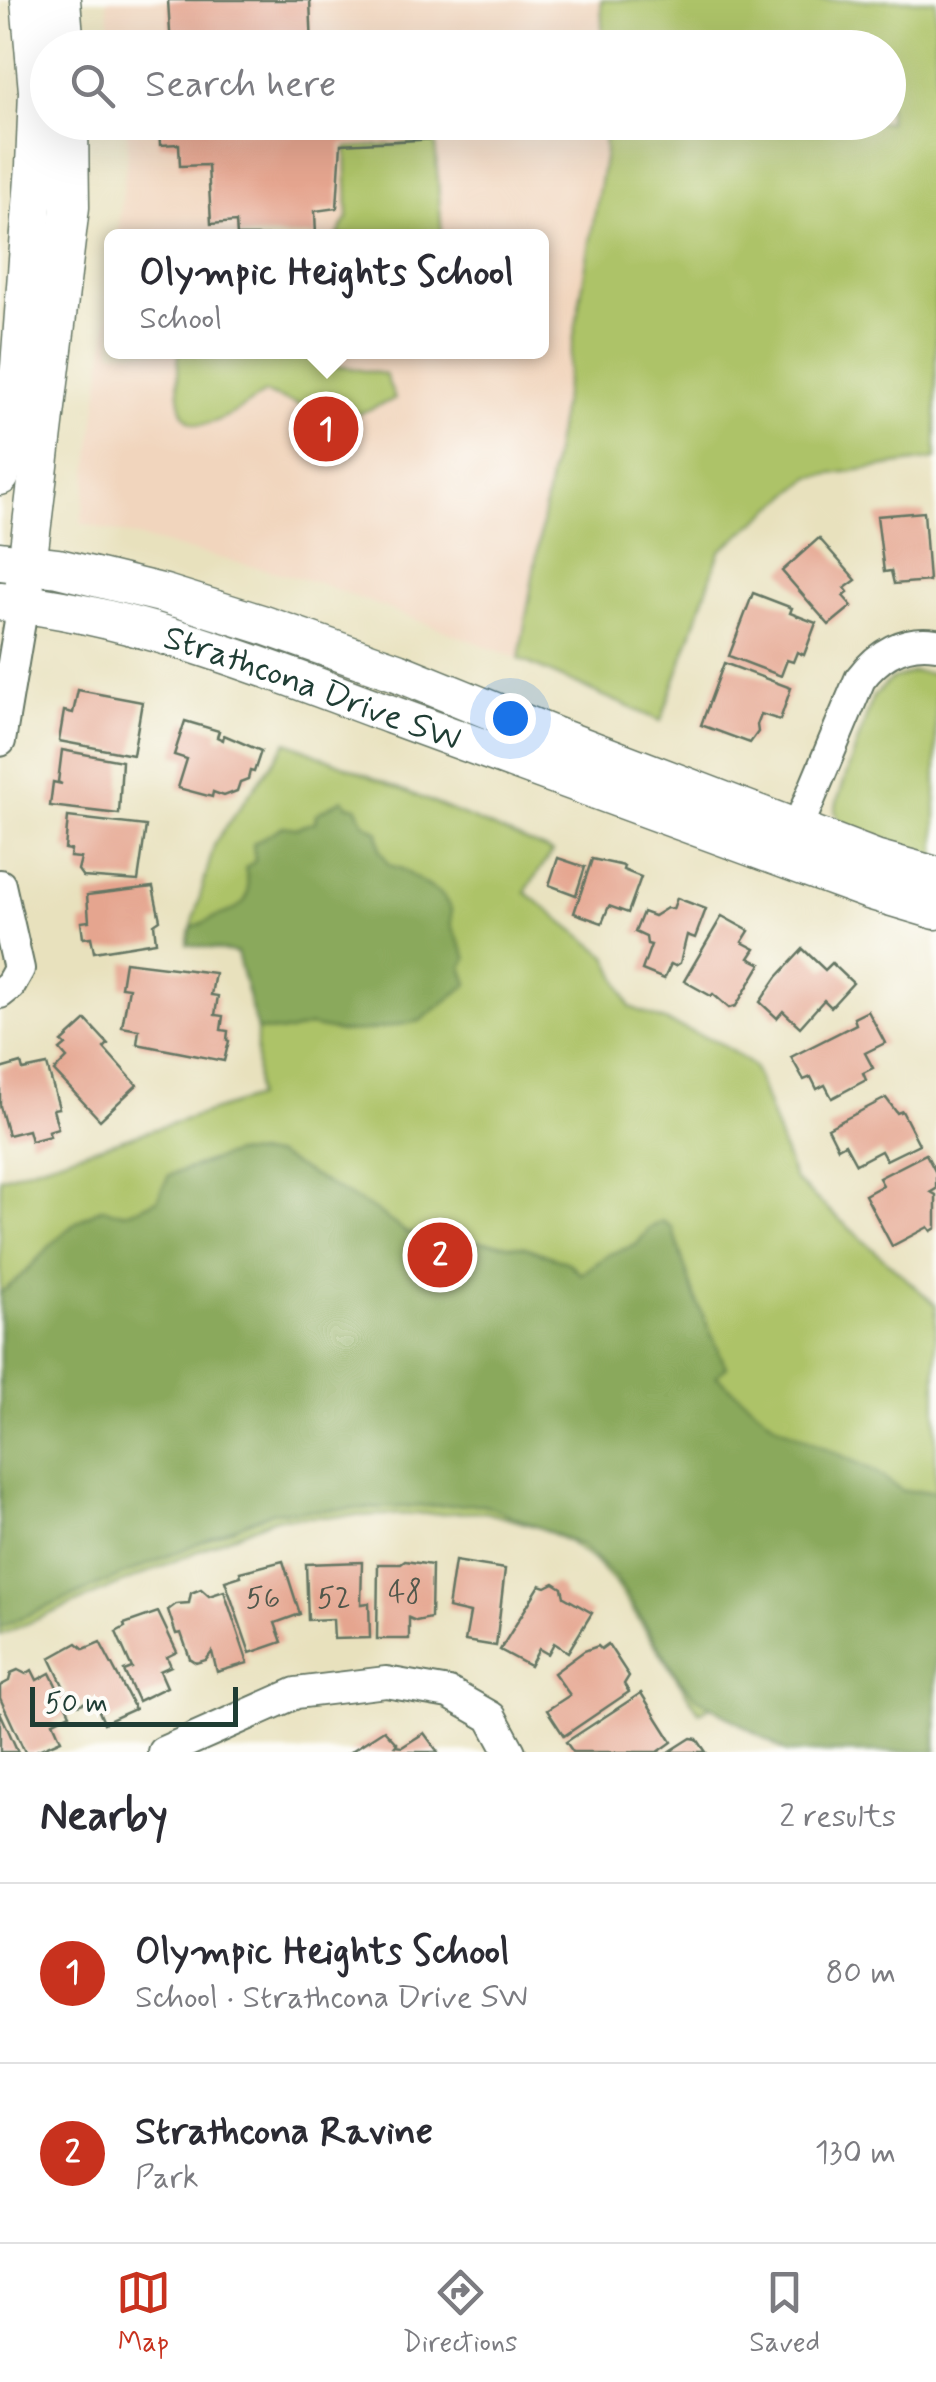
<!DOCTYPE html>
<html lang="en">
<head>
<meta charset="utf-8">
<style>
	body { margin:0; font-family:Mynerve,sans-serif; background:#f7f7f7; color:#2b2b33 }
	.scale { position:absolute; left:30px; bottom:25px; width:208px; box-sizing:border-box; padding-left:10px; border:5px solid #1f3d34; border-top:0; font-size:28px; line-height:35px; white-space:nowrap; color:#1f3d34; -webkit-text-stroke:8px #fdfcf7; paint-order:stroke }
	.you { position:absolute; left:510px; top:718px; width:35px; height:35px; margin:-25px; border:8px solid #fff; border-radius:50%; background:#1a73e8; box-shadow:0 0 0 15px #1a73e833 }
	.badge { display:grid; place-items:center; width:65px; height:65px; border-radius:50%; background:#c8321e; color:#fff; font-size:32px; font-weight:700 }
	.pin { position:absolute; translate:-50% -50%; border:5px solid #fff; box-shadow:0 2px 10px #0006 }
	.popup { position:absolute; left:104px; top:229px; width:445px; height:130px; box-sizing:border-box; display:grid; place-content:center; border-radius:15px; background:#fff; filter:drop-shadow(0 2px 8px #0005); font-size:32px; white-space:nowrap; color:#7c7c81 }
	.popup b { font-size:38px; color:#2b2b33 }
	.popup::after { content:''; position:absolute; left:50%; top:100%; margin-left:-20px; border:20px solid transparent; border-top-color:#fff }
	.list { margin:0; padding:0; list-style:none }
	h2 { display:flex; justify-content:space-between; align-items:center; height:130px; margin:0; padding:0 40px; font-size:42px }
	h2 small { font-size:32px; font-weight:400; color:#7c7c81 }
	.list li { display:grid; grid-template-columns:65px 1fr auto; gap:30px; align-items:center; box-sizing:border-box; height:180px; padding:0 40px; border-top:2px solid #e1e1e2 }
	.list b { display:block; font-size:38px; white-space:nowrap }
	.list p { margin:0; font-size:32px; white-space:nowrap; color:#7c7c81 }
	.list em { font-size:32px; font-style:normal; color:#7c7c81 }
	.icon { flex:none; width:55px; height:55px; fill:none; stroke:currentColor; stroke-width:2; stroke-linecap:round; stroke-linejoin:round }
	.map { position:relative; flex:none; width:936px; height:1752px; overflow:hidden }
	.search { position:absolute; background:#fff; box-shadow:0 10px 40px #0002; left:30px; right:30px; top:30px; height:110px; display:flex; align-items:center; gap:25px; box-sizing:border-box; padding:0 35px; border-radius:55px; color:#7c7c81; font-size:38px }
	.sheet { height:490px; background:#fff }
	nav { display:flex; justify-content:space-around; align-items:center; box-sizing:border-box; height:140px; border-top:2px solid #e1e1e2; background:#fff; font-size:28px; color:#7c7c81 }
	nav a { display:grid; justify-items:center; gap:5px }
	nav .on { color:#c8321e }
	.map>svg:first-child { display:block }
	.built { fill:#f1d5bd }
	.green { fill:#adc368; stroke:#66804e; stroke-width:2.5 }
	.forest { fill:#8aa95c; stroke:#547348; stroke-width:2.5 }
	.building { fill:#e5a58f }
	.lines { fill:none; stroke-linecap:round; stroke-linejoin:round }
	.minor-casing { stroke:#657664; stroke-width:34 }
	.tertiary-casing { stroke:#657664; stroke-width:41 }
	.minor { stroke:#fff; stroke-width:30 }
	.tertiary { stroke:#fff; stroke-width:38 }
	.labels { text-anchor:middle; stroke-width:10; stroke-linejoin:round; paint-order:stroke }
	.number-label { font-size:30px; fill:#50574b }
	.street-label { font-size:35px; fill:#1f3d34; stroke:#fdfcf7 }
</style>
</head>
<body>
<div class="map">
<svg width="936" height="1752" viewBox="0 0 936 1752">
	<rect width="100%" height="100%" fill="#fdfcf7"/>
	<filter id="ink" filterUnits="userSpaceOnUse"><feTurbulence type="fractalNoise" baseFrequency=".01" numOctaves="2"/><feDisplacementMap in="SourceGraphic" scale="20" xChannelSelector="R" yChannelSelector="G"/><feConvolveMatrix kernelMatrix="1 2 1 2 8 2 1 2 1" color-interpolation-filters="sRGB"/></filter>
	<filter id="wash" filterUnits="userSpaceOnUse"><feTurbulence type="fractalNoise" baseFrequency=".0048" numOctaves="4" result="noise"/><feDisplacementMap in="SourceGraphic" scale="40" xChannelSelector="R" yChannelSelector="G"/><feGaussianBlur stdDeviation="2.25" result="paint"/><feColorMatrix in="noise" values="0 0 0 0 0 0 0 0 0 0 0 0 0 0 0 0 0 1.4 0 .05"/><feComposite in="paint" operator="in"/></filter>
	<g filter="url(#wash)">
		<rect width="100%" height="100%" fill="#e8e1bd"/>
		<g class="built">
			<path d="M106 0H601L603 47H113Z"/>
			<path d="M125 123H604L605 153 519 659 319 583 81 523 111 301V352H541V236H118L128 144Z"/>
		</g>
		<g class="green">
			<path d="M601 0H936V459L811 477 720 551 661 721 519 659 605 153 604 123 888 122V48L603 47Z"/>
			<path d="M435 141 442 236H337L348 218 346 148Z"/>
			<path d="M179 352H316L331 365 385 374 395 399 343 420 265 393C201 436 172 446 179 352Z"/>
			<path d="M913 672 936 674V859L928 860 842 827 835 811 837 802 873 697 890 680Z"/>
			<path d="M287 742 552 852 525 892 607 956 630 1007 722 1044 754 1067 794 1179 936 1305V1752H787L710 1706 699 1712 614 1582 595 1562 570 1543 541 1528 485 1512 275 1518 0 1635V1178L256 1097 257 1030 237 953 187 944 215 842Z"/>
		</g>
		<g class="forest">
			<path d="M343 799 347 805 357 807 363 822 378 832 380 850 389 865 400 868 442 895 451 909V925L467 958 462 967 468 984 420 1021 366 1031 340 1032 309 1026 289 1032 257 1030 237 953 187 944 192 927C203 924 213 917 223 914 250 905 251 894 245 868L255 861 253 844 283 826 296 828 315 822 316 814Z"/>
			<path d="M234 1153 276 1155 373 1209 407 1233 525 1247 569 1263 581 1274 610 1254 636 1245 649 1229 662 1221 672 1227 694 1295 726 1367 716 1376 776 1425 871 1469 903 1491H936V1752H787L696 1697 680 1680 616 1578 581 1545 483 1504 272 1512 0 1627V1293C37 1268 61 1222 104 1208 124 1218 138 1209 157 1200L169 1175Z"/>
		</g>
		<g id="blocks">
			<g class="building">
				<path d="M168 0H310L312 48H171Z"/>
				<path d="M159 122H435L436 139 341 144 337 208 315 211 316 236H237L236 222 211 224 208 165 180 166 179 144 160 145Z"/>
				<path d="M924 512 929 581 894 584 891 571 884 572 877 516Z"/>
				<path d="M819 538 856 580 845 588 848 592 843 596 852 606 829 625 782 571Z"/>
				<path d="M753 593 792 608 790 613 816 623 804 655 797 652 793 662 787 660 781 676 729 656Z"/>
				<path d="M724 663 791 688 780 720 761 714 757 725 758 732 750 743 701 725Z"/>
				<path d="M78 690 142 702 133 755 59 741 64 711 73 713Z"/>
				<path d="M185 721 219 731 217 737 223 740 224 735 261 751 254 772 250 771 248 779 240 782 237 791 224 796 213 792 212 797 178 788 187 759 174 755Z"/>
				<path d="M62 750 122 761 119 814 50 806 53 782 62 784 58 782Z"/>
				<path d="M68 817 146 826 138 881 83 877 78 870 81 858 70 857 71 850 65 849Z"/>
				<path d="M558 858 585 867 576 895 549 885Z"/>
				<path d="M592 859 624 866 623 870 641 877 628 913 609 906 602 923 574 913Z"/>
				<path d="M153 887 160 920 154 924 156 942 94 952 91 937 83 938 81 922 89 921 87 895Z"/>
				<path d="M677 898 706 909 695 938 687 935 680 963 675 966 671 964 664 979 642 970 651 945 647 944 646 937 635 932 643 912 654 916 667 908 673 909Z"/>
				<path d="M722 916 749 931 742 942 755 949 749 958 761 964 736 1006 729 1008 713 994 711 996 684 981Z"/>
				<path d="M803 949 825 970 832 963 853 983 831 1007 824 1000 800 1027 783 1011 777 1018 760 1002 777 977Z"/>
				<path d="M125 962 215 973 211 995 218 996 215 1015 223 1016 221 1030 228 1031 227 1040 229 1041 224 1061 137 1044 139 1030 122 1027 129 988 121 987Z"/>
				<path d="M868 1011 885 1043 865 1053 873 1068 863 1073 866 1080 832 1098 825 1085 817 1089 811 1077 804 1080 791 1057 856 1024 854 1018Z"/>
				<path d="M86 1020 108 1044 104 1048 137 1085 100 1120 54 1071 67 1058 60 1050 66 1045 62 1042Z"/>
				<path d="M21 1063 23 1070 47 1065 59 1108 53 1109 58 1128 48 1131 50 1136 31 1141 28 1130 8 1135 0 1106V1069Z"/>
				<path d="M886 1098 897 1113 902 1111 919 1144 886 1160 881 1151 856 1164 845 1144 838 1148 828 1128Z"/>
				<path d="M926 1154 936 1173V1189L931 1192 936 1195V1228L931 1231 928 1227 892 1246 865 1195 883 1185 879 1178Z"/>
				<path d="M283 1561 300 1614 275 1623 282 1642 250 1653 225 1581 241 1576 240 1572Z"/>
				<path d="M405 1561 432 1565 431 1618 416 1621 409 1618V1639H377L378 1564H401Z"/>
				<path d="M455 1561 505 1569 496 1646 465 1641 470 1613 448 1608Z"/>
				<path d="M362 1562 361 1604 369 1603 370 1638 334 1639 333 1619 308 1620 306 1564Z"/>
				<path d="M554 1583 562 1588 564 1597 592 1613 568 1652 554 1643 548 1654 539 1649 530 1666 500 1650 540 1585 546 1587Z"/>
				<path d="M201 1589 209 1596 224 1591 248 1663 217 1672 212 1652 206 1660 196 1663 190 1659 181 1633 176 1634 168 1610 176 1604 189 1603 191 1593Z"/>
				<path d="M158 1612 177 1652 167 1657 171 1666 160 1671 167 1687 138 1701 124 1671 132 1668 116 1632 125 1627 124 1624Z"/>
				<path d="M100 1642 135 1709 104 1723 94 1699 78 1705 71 1702 50 1658 77 1643 84 1649Z"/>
				<path d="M608 1644 629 1676 624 1684 629 1692 564 1736 547 1710 570 1695 554 1673 584 1651 598 1646 601 1649Z"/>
				<path d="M18 1670 26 1674 32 1670 37 1680 50 1673 70 1714 53 1722 61 1740 34 1752H25L0 1698V1686L9 1681 11 1673Z"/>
				<path d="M641 1693 672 1742 658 1752H573L566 1742Z"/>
				<path d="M0 1712 18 1752H0Z"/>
				<path d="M384 1730 397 1744 395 1746 402 1747 424 1733 438 1752H350Z"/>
				<path d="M691 1738 697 1739 706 1752H669Z"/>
			</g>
		</g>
	</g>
	<g filter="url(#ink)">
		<use href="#blocks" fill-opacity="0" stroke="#657664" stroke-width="2.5"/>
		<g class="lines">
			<g class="minor-casing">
				<g id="minor">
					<path d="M0 741 23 603"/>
					<path d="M798 827 860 679C879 654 904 639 936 644"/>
					<path d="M0 885 19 969 10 985 0 993"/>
					<path d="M163 1752 296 1693 386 1682 449 1693 491 1717 510 1752"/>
				</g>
			</g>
			<g class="tertiary-casing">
				<g id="tertiary">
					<path d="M61 0 65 48"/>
					<path d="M0 476 20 367 35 166 38 91 30 0"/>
					<path d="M0 561 58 568 165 594 261 624 397 672 549 734 875 859 936 876"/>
					<path d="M24 591 70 207 69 122"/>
					<path id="s1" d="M0 601C133 614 268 669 392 715 551 773 710 831 869 890L936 910"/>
				</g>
			</g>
			<use href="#minor" class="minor"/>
			<use href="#tertiary" class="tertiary"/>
		</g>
	</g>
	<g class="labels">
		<g class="number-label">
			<text x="405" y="1601">48</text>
			<text x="263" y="1607">56</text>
			<text x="334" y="1607">52</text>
		</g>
		<g class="street-label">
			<text dy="12" stroke="none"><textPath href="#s1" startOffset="325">Strathcona Drive SW</textPath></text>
		</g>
	</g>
</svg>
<div class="scale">50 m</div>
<div class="you"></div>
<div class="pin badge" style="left:326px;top:429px">1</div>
<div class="popup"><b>Olympic Heights School</b>School</div>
<div class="pin badge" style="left:440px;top:1255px">2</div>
<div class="search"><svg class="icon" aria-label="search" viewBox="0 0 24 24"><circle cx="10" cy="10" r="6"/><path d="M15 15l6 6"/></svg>Search here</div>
</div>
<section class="sheet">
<h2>Nearby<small>2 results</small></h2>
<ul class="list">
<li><span class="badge">1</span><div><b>Olympic Heights School</b><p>School · Strathcona Drive SW</p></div><em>80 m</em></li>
<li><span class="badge">2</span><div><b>Strathcona Ravine</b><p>Park</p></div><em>130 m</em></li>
</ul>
</section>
<nav>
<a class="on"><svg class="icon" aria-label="map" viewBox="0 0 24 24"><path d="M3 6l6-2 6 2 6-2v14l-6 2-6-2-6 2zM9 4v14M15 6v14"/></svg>Map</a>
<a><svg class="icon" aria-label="directions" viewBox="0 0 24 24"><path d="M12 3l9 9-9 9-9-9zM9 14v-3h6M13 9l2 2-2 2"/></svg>Directions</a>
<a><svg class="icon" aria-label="saved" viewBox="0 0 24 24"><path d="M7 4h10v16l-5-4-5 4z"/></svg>Saved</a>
</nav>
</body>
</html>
